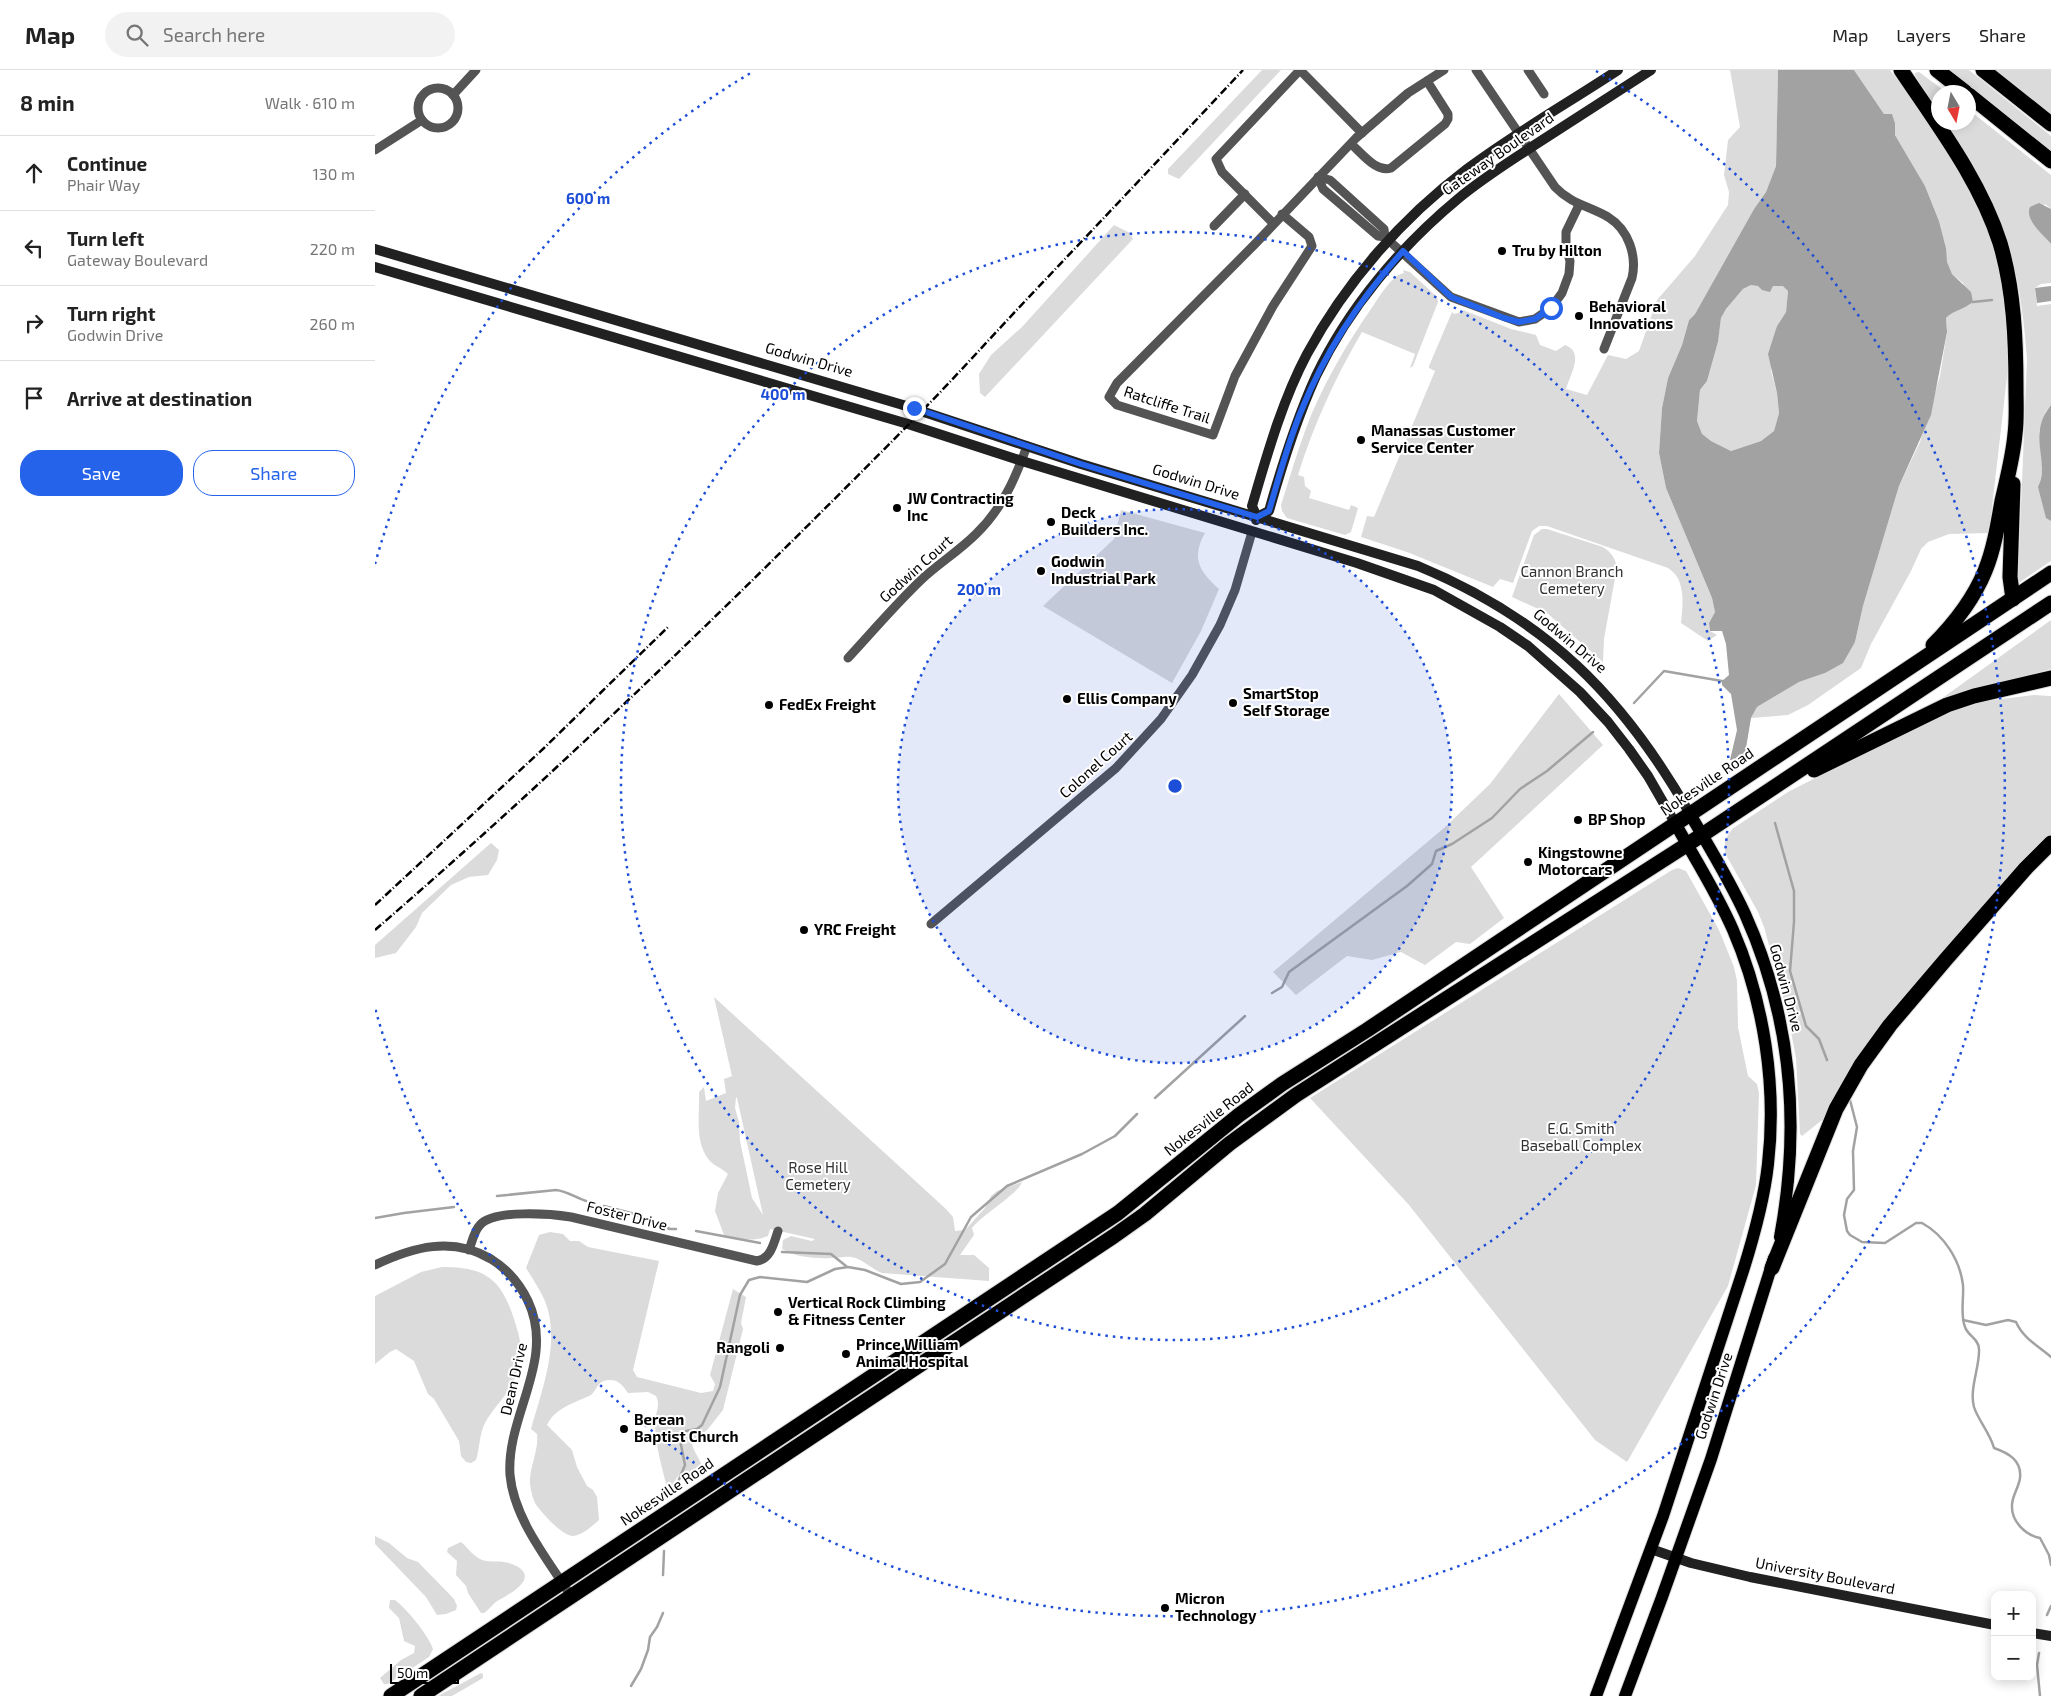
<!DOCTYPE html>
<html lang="en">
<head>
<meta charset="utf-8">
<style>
	body { margin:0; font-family:"Exo 2",sans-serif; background:#f2f2f2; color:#222 }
	.controls { position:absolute; right:15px; bottom:15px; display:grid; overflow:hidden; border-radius:10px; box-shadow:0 2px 12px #0003 }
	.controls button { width:45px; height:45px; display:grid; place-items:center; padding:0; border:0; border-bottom:1px solid #e0e0e0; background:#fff; color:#222; font:25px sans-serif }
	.compass { position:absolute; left:1556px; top:15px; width:45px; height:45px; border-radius:50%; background:#fff; box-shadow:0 2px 12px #0003; rotate:170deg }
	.scale { position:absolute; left:15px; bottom:12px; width:69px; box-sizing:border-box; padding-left:5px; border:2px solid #000; border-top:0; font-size:14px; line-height:18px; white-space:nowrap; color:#000; -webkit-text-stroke:4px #fff; paint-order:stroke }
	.stop { position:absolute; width:15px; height:15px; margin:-11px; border:4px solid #2563eb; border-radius:50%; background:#fff }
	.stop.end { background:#2563eb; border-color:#fff; box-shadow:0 1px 5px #0008 }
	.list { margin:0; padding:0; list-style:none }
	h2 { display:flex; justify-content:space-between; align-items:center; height:65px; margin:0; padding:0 20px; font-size:21px }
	h2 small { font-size:16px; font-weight:400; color:#767676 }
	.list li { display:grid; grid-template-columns:32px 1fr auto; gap:15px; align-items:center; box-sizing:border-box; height:75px; padding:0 20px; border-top:1px solid #e0e0e0 }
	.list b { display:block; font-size:19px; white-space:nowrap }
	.list p { margin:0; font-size:16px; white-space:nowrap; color:#767676 }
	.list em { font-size:16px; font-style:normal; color:#767676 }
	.actions { display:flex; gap:10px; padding:15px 20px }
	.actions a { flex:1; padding:11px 0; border:1px solid #2563eb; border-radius:20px; text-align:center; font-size:18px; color:#2563eb }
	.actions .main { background:#2563eb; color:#fff }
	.icon { flex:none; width:28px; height:28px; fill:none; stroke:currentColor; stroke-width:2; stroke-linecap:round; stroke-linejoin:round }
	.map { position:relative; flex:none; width:1676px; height:1626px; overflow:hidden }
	header { display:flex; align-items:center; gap:30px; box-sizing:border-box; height:70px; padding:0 25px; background:#fff; border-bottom:1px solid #e0e0e0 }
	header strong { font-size:24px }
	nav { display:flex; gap:28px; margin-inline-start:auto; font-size:18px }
	.search { width:350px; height:45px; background:#f2f2f2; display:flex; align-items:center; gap:12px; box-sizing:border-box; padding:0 18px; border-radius:28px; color:#767676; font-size:19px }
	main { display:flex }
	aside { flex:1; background:#fff }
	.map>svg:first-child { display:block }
	.green { fill:#dbdbdb; fill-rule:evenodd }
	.water { fill:#a2a2a2; fill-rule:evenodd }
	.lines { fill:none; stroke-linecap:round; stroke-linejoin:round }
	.stream { stroke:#a2a2a2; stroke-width:2.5 }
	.primary-casing { stroke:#dbdbdb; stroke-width:14 }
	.highway-casing { stroke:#dbdbdb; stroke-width:17 }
	.street { stroke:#545454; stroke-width:9 }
	.secondary { stroke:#212121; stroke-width:10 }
	.primary { stroke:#000; stroke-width:12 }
	.highway { stroke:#000; stroke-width:15 }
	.rail { stroke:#000; stroke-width:2.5; stroke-dasharray:8 2.5 1 2.5; stroke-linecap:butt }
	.route { stroke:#2563eb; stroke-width:6 }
	.ring { fill:none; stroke:#1d4ed8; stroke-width:2.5; stroke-dasharray:2.5 5 }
	.poi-dot { fill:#000; stroke:#fff; stroke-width:2 }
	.labels { text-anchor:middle; stroke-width:4; stroke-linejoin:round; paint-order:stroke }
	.street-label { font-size:15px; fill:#000; stroke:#fff }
	.poi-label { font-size:15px; font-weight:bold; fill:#000; stroke:#fff; text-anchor:start }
	.park-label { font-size:15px; fill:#323232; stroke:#fff }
	.centre { fill:#1d4ed8; stroke:#fff; stroke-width:2.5 }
	.ring-label { font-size:15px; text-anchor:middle; font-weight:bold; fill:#1d4ed8; stroke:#fff; stroke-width:4; stroke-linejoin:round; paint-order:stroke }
</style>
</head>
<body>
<header>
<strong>Map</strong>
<div class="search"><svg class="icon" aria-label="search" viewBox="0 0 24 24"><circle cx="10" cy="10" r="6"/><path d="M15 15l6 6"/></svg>Search here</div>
<nav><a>Map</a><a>Layers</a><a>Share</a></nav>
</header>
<main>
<aside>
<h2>8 min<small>Walk · 610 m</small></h2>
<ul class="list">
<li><svg class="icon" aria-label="ahead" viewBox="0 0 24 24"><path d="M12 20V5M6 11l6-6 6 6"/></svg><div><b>Continue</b><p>Phair Way</p></div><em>130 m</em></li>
<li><svg class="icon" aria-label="left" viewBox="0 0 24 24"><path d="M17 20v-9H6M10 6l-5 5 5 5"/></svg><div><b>Turn left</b><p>Gateway Boulevard</p></div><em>220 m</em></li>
<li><svg class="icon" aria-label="right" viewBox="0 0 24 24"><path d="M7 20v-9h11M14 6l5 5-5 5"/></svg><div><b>Turn right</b><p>Godwin Drive</p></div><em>260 m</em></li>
<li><svg class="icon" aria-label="arrive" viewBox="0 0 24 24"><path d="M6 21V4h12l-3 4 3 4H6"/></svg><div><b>Arrive at destination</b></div></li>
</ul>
<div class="actions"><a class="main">Save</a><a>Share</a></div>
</aside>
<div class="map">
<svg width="1676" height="1626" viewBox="0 0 1676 1626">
	<rect width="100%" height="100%" fill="#fff"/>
	<g class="green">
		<path d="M887 0H906L804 109 793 104V99Z"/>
		<path d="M1355 0H1403L1401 96 1391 122 1379 139 1320 244 1314 250 1307 275 1293 308 1287 338 1284 383 1291 418 1337 528 1340 542 1334 553 1335 561 1342 565 1333 571 1306 553C1308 533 1311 509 1293 498L1172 456H1164L1157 461 1138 513 1125 509 1118 517 1032 482 986 467 992 446 999 447 1060 301 1054 298V296L1077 242 1079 244 1087 242 1088 240 1136 259 1161 265 1165 275 1181 281 1190 275C1210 282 1195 305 1191 319L1212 325 1233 285 1251 289 1264 281 1282 230 1320 186 1353 135 1354 122 1349 105 1353 70 1365 57Z"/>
		<path d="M1479 0H1515L1524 12 1583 98 1603 132 1630 210 1635 281 1614 463 1574 464 1553 472 1546 479 1536 501 1496 574 1486 598 1433 635 1413 645 1376 648 1382 637 1424 612 1450 603 1480 572 1488 536 1524 416 1545 372 1565 306 1572 262 1571 248 1583 238 1595 235 1588 213 1577 204 1571 192V178L1564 151 1550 116 1520 65V53L1517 45 1509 44Z"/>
		<path d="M1573 0H1594L1676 66V82Z"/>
		<path d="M1620 0H1676V45Z"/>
		<path d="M1544 2 1571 22H1564L1563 45 1540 5V3Z"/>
		<path d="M1594 40 1676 105V139L1670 134 1657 151 1676 174V213L1666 214 1660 218 1662 236 1676 234V335L1671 341 1664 361 1668 396 1665 412 1671 447 1676 451V491L1645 512 1643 510 1652 289C1648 237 1641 182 1618 134 1604 105 1586 79 1569 53L1594 52Z"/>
		<path d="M739 155 755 163 758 169 610 327 605 323 604 304 616 285 647 257Z"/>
		<path d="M1028 200 1035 202 1062 227 1063 232 1038 296 1035 298 1040 284 987 262C960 308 939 354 923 405L929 407 930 416 936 421 934 428 974 440 976 435 983 438 976 462 970 465 912 448 907 441 906 435C914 410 921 385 930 361 946 317 971 275 998 236 1005 226 1016 206 1029 203Z"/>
		<path d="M1376 215 1409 216 1413 221 1411 242 1402 256 1396 301 1402 323 1404 343 1399 361 1386 371 1356 381 1336 371 1327 365 1322 351 1325 320 1332 311 1343 272 1346 248 1351 239 1368 219Z"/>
		<path d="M746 440 830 463C816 488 824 501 844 519L826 561 797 613 668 536 739 469Z"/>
		<path d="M1167 459H1172L1228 477C1236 482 1240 488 1242 497L1229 569 1228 592 1172 543 1137 527 1159 465Z"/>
		<path d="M1676 550V599L1566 629Z"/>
		<path d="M1184 624 1228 675 1096 797 1129 848 1095 874 1081 872 1050 895 1026 882 997 890 972 886 921 925 898 902 1069 758 1115 714Z"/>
		<path d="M1659 625 1676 626V765L1451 1047 1427 1066 1425 1064 1421 988 1412 941 1389 857 1383 842 1350 783V770L1357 759 1413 722 1536 659 1562 646 1610 631Z"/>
		<path d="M116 773 124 780 122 790 113 805 94 807 76 815 47 843 41 857 21 883 0 888V875Z"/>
		<path d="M1303 798 1311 801 1344 860 1359 897 1362 911 1363 957 1373 1006 1382 1014 1384 1023 1381 1115 1353 1216 1252 1392 1220 1370 1034 1135 935 1028 1297 800Z"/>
		<path d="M339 927 571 1139 578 1147 580 1161 590 1160 610 1138 616 1126 622 1121 647 1112C643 1124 608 1144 597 1158L599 1165 585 1185H599L614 1198V1211L507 1203C496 1199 487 1188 476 1187 470 1186 463 1188 456 1188 441 1189 420 1187 407 1179L408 1170 416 1166 437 1171 440 1169 395 1159 393 1166C378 1172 364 1169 349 1165L340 1141 343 1123 353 1104C347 1098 339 1096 334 1090 319 1072 325 1043 324 1022L329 1017 331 1031 351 1023 349 1009 357 1006ZM361 1027 362 1028 388 1145 377 1128 365 1071 364 1052 360 1038Z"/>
		<path d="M175 1162 188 1164 195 1171H204L213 1177 284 1191 258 1300 262 1307 326 1323 338 1321 340 1314 335 1305 358 1219 371 1227 366 1253 368 1259 348 1340 333 1359 317 1373C318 1384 334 1398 325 1407 313 1407 304 1397 298 1416L292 1418C287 1397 280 1374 280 1353 280 1343 286 1336 281 1326L273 1322 253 1323C248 1316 244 1310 235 1310 220 1310 223 1322 214 1326 199 1333 180 1338 172 1355L197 1380 202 1397 212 1416 218 1420 222 1427 224 1450C217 1456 208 1465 198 1466 187 1466 165 1441 160 1433 157 1427 156 1420 155 1414 154 1397 164 1381 162 1364L156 1359C167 1319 186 1272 170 1231 165 1220 158 1209 151 1198L164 1165Z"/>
		<path d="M67 1197C108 1197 125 1207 138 1246 146 1271 149 1279 141 1305 135 1324 119 1336 110 1353 104 1365 105 1377 101 1390L96 1393 91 1392 86 1386 84 1371 59 1329 53 1324 39 1291 21 1279 15 1282 0 1294V1226L46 1202Z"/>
		<path d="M0 1466 14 1473 32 1488 43 1492 79 1529 82 1536 81 1540 71 1544 62 1545 51 1527 0 1474Z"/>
		<path d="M86 1472C93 1478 98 1486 107 1490 116 1493 125 1490 134 1493 167 1504 141 1521 124 1530 118 1533 115 1539 109 1543H106L93 1523 91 1516 81 1505 82 1491 72 1482 73 1478Z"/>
		<path d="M15 1530H20C32 1539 54 1566 58 1579L54 1587 13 1614H9L5 1608 26 1590 39 1583 40 1576 29 1571 24 1548 14 1538Z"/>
		<path d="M106 1603 108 1604V1608L77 1626H63Z"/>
	</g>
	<g class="water">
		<path d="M1403 0H1479L1509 44H1517L1520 53V65L1550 116 1564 151 1571 178 1572 192 1577 204 1596 222 1598 232C1590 239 1579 240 1571 248L1572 262 1556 345 1524 416 1488 536 1480 572 1468 593 1450 603 1424 612 1382 637 1376 648 1370 684 1362 691 1355 690 1362 660 1356 624 1347 615V611L1354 605 1351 574 1347 561H1335L1334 553 1340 542 1337 528 1291 418 1284 383 1287 338 1293 308 1307 275 1314 250 1320 244 1379 139 1391 122 1401 96ZM1376 215 1383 216 1387 220 1395 222 1398 216H1408L1413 221 1411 242 1402 256 1393 284 1402 323 1404 343 1399 361 1386 371 1356 381 1336 371 1327 364 1322 351 1325 320 1332 311 1343 272 1346 248 1351 239 1368 219Z"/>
		<path d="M1664 133 1676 139V174C1669 165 1649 150 1655 137Z"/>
		<path d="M1676 216V231L1662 233 1660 218Z"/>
		<path d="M1676 335V451L1671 448 1663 417C1676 391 1651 366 1676 335Z"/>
	</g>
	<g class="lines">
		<g class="stream">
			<path d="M1598 232 1617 230"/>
			<path d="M1259 633 1289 601 1347 611"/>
			<path d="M1400 753 1419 821V852L1415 901 1431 956 1444 969 1452 990"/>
			<path d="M897 923 907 917 914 902 1032 816 1057 794 1061 781 1077 774 1117 748 1145 719 1172 701 1218 662"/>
			<path d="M780 1028 870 946"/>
			<path d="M1475 1030 1482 1057 1478 1081 1479 1120 1472 1129 1469 1145 1472 1161 1475 1165 1487 1172 1510 1173 1541 1153H1547C1569 1165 1585 1190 1588 1215 1589 1229 1585 1244 1590 1257 1593 1266 1604 1269 1604 1279 1605 1296 1594 1319 1599 1337 1603 1350 1615 1363 1619 1378 1633 1383 1647 1390 1645 1408 1644 1417 1637 1426 1637 1435 1636 1451 1650 1465 1665 1468L1674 1485 1676 1495"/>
			<path d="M122 1126 181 1120C192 1121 201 1128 211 1131"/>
			<path d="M229 1136 256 1143 295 1159H301"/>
			<path d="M0 1148 29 1143 79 1137"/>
			<path d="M321 1161 385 1173"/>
			<path d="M407 1182 456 1184 471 1196"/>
			<path d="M1588 1250 1611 1255 1633 1250 1641 1252C1648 1268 1663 1276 1676 1287"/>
			<path d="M304 1418 303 1412 310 1395 305 1370 311 1361 322 1359 327 1355 345 1317 365 1225 374 1210 385 1207 432 1212 460 1199 473 1197 490 1200 526 1214 545 1212 570 1194 596 1147 632 1116 707 1084 740 1066 762 1044"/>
			<path d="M288 1505 289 1481"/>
			<path d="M1672 1545 1676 1536"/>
			<path d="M1664 1583 1662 1595 1665 1626"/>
			<path d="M256 1616 266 1599 273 1580 275 1567 282 1557 288 1543"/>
		</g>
		<g class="primary-casing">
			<g id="primary">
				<path d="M1315 744C1334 777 1354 809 1370 844 1417 948 1426 1055 1405 1167"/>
				<path d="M1221 1626 1288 1446 1368 1201C1379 1166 1389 1131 1393 1094 1402 1016 1389 932 1358 860 1342 823 1320 789 1300 753"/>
				<path d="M1250 1626 1287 1527 1336 1389 1399 1188"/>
			</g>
		</g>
		<g class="highway-casing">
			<g id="highway">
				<path d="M1526 0C1562 54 1605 110 1625 173 1639 220 1641 270 1641 319 1641 334 1642 349 1640 364 1638 387 1632 409 1627 431 1623 454 1619 479 1610 501 1599 528 1579 554 1558 575"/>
				<path d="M1562 0 1590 22"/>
				<path d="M1608 0 1676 54"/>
				<path d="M1594 25 1676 91"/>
				<path d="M1638 529 1635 507 1638 414"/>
				<path d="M1439 700 1572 635 1599 626 1676 608"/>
				<path d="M1397 1198 1461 1039 1486 995 1515 955 1572 888 1651 798 1676 773"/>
				<path d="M16 1626 743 1143 864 1045 907 1014 992 960 1676 503"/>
				<path d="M46 1626 739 1166 770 1144 854 1074 921 1025 1327 765 1676 533"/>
			</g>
		</g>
		<g class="street">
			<path d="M925 0 987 63"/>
			<path d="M1101 0 1180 117C1196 134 1214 136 1233 147 1254 160 1262 186 1257 208L1229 279"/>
			<path d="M1153 0 1169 24"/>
			<circle cx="63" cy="38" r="20"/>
			<path d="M78 25 101 0"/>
			<path d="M976 74C987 83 1001 103 1016 98L1070 54 1073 49V44L1052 11"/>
			<path d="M0 80 47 50"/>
			<path d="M943 107 955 110 1009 159 1010 167 1003 166 948 119Z"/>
			<path d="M907 144 934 167 937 176 898 236 860 306 838 365 742 335 734 327 742 313 879 175 981 68 1033 23 1069 0"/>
			<path d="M898 153 847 102 841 89 925 0"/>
			<path d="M839 156 870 124"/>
			<path d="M1010 167 1076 227 1144 252 1160 249 1176 238 1187 223 1194 204 1195 191 1191 177V162L1204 135"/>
			<path d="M473 588C497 562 520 535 546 510 563 494 584 481 601 464 627 439 640 409 652 376"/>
			<path d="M556 854 741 698 786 649 817 605 845 555 860 520 877 462"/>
			<path d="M94 1180C97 1172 99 1161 105 1155 119 1139 177 1144 196 1147L382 1191C396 1189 399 1172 403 1161"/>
			<path d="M0 1195C38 1177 77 1166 116 1189 132 1199 145 1214 153 1231 181 1291 131 1345 135 1405 139 1449 173 1490 196 1526"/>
		</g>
		<g class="secondary">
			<path d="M0 179 528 335 706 394 1043 496C1171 549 1247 625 1315 744"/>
			<path d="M0 197 533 354 647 391 982 493 1059 520 1125 557 1153 576 1205 622 1233 652 1254 679 1273 706 1300 753"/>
			<path d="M882 447 894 441C907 395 921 350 941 306 974 237 1026 176 1084 128 1107 109 1131 94 1155 78 1195 52 1235 26 1276 0"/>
			<path d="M881 450 882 447 877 436C892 385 907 331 932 284 971 212 1027 148 1092 99 1140 63 1193 33 1243 0"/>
			<path d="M1276 1479 1316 1493 1375 1507 1620 1555"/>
			<path d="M1657 1563 1676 1566"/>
		</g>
		<use href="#primary" class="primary"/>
		<use href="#highway" class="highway"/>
		<g class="rail">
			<path d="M0 835 169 678 293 557"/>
			<path d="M0 860C191 695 371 519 548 340 584 303 618 265 653 228 725 152 797 76 868 0"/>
		</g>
	</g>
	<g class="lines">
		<path class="route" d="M539 338 706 394 882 447 894 441C904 407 913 372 927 339 951 280 986 228 1028 181L1076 227 1129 248 1144 252 1160 249 1176 238"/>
	</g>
	<circle cx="800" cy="716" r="277" fill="#1d4ed8" fill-opacity=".12"/>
	<g class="ring">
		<circle cx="800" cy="716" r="277"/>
		<circle cx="800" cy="716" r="554"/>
		<path d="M0 494A830 830 0 0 1 379 1M1221 1A830 830 0 1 1 0 938"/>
	</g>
	<g class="poi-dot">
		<circle cx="1127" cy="181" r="5"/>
		<circle cx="1204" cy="246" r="5"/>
		<circle cx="986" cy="370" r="5"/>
		<circle cx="522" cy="438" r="5"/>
		<circle cx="676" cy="452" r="5"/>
		<circle cx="666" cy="501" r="5"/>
		<circle cx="692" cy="629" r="5"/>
		<circle cx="858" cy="633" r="5"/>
		<circle cx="394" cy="635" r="5"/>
		<circle cx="1203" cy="750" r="5"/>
		<circle cx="1153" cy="792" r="5"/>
		<circle cx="429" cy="860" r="5"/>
		<circle cx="403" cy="1242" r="5"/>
		<circle cx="405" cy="1278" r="5"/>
		<circle cx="471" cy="1284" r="5"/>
		<circle cx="249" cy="1359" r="5"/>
		<circle cx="790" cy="1538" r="5"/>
	</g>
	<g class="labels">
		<g class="street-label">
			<text transform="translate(1123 84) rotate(-35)" y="5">Gateway Boulevard</text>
			<text transform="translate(434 290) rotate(16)" y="5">Godwin Drive</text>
			<text transform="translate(792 335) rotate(18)" y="5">Ratcliffe Trail</text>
			<text transform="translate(821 412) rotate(17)" y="5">Godwin Drive</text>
			<text transform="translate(541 499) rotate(-42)" y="5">Godwin Court</text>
			<text transform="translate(1195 571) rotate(40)" y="5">Godwin Drive</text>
			<text transform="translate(721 695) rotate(-42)" y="5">Colonel Court</text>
			<text transform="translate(1332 712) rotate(-34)" y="5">Nokesville Road</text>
			<text transform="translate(1411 918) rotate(75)" y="5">Godwin Drive</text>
			<text transform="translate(834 1049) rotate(-38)" y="5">Nokesville Road</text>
			<text transform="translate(252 1146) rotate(14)" y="5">Foster Drive</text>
			<text transform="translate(139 1309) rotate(-77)" y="5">Dean Drive</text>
			<text transform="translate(1339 1326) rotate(-72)" y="5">Godwin Drive</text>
			<text transform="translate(292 1422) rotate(-34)" y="5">Nokesville Road</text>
			<text transform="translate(1450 1506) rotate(11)" y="5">University Boulevard</text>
		</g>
		<g class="poi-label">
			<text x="1137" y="186">Tru by Hilton</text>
			<text x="1214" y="242">Behavioral<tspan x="1214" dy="17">Innovations</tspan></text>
			<text x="996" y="366">Manassas Customer<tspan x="996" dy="17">Service Center</tspan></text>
			<text x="532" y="434">JW Contracting<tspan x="532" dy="17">Inc</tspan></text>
			<text x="686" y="448">Deck<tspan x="686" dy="17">Builders Inc.</tspan></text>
			<text x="676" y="497">Godwin<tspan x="676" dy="17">Industrial Park</tspan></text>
			<text x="868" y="629">SmartStop<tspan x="868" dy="17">Self Storage</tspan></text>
			<text x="702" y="634">Ellis Company</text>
			<text x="404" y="640">FedEx Freight</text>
			<text x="1213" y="755">BP Shop</text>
			<text x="1163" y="788">Kingstowne<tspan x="1163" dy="17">Motorcars</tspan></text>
			<text x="439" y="865">YRC Freight</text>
			<text x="413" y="1238">Vertical Rock Climbing<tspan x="413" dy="17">&amp; Fitness Center</tspan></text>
			<text x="481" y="1280">Prince William<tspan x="481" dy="17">Animal Hospital</tspan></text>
			<text x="395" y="1283" text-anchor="end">Rangoli</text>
			<text x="259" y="1355">Berean<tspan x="259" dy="17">Baptist Church</tspan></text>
			<text x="800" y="1534">Micron<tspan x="800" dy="17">Technology</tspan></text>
		</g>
		<g class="park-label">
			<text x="1197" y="507">Cannon Branch<tspan x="1197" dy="17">Cemetery</tspan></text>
			<text x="1206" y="1064">E.G. Smith<tspan x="1206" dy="17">Baseball Complex</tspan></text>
			<text x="443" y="1103">Rose Hill<tspan x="443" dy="17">Cemetery</tspan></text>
		</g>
	</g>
	<circle cx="800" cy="716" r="8" class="centre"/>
	<g class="ring-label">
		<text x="213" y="134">600 m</text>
		<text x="408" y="330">400 m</text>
		<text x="604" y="525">200 m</text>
	</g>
</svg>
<div class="controls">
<button>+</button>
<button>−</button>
</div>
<svg class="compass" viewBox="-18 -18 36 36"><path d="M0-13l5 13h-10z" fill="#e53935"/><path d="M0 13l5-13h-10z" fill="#767676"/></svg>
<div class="scale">50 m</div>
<div class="stop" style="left:1176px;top:238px"></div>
<div class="stop end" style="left:539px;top:338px"></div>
</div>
</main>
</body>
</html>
